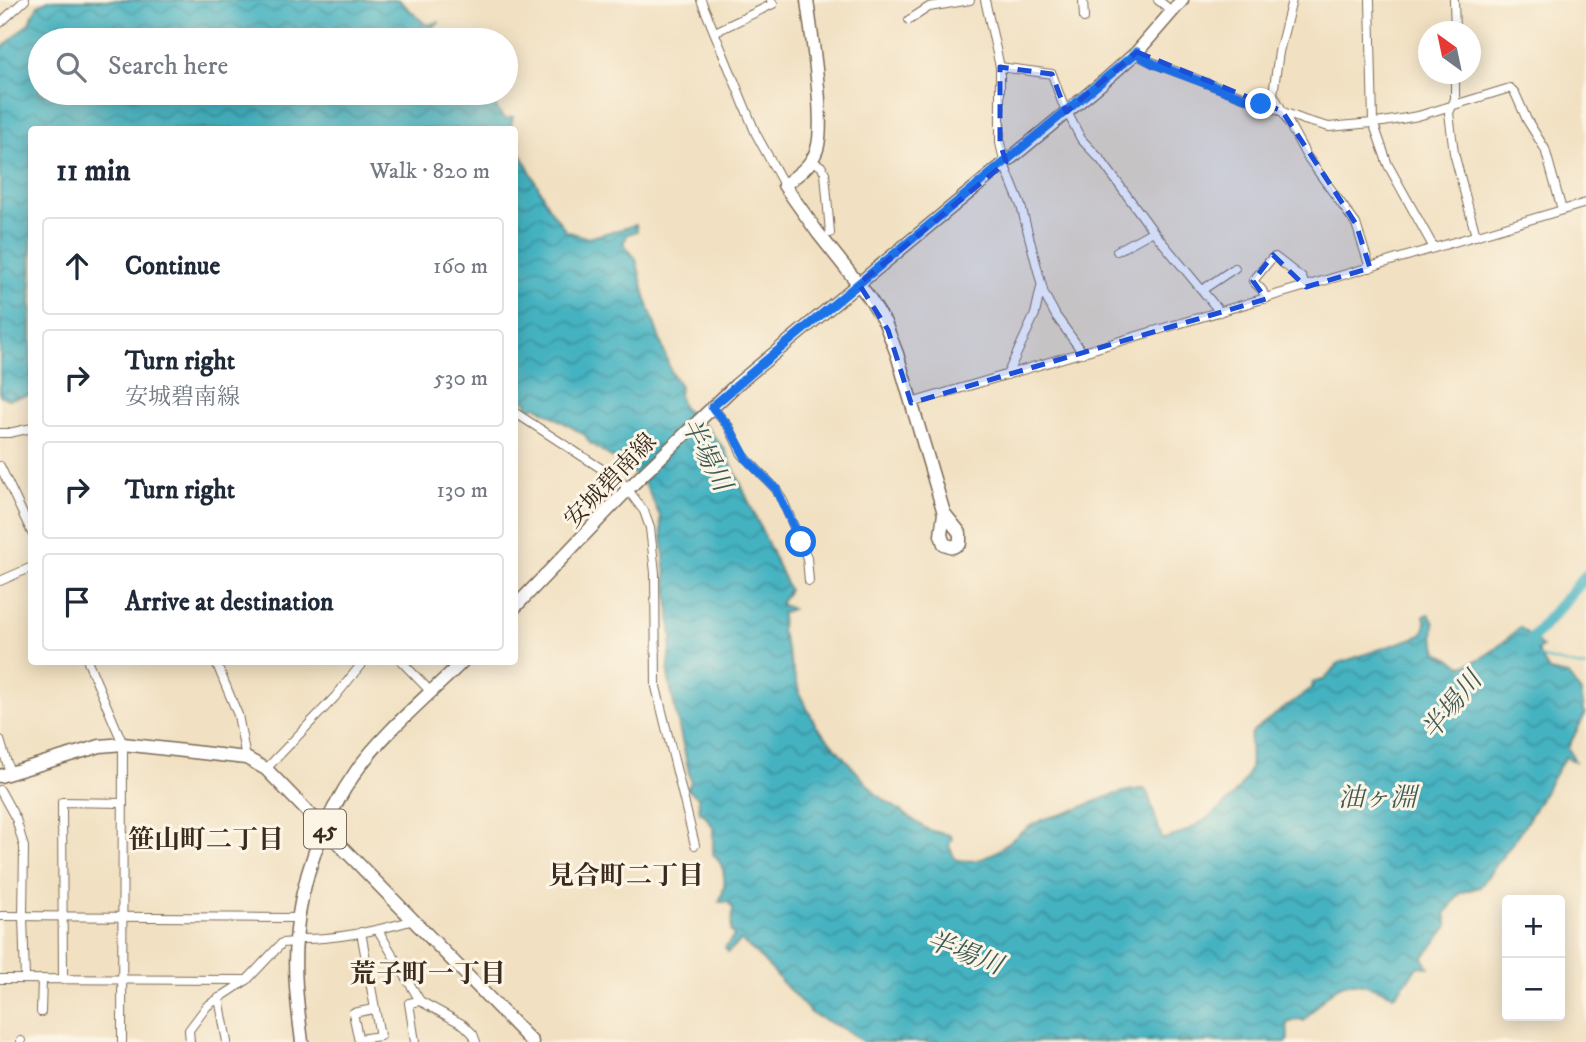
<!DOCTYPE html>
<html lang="en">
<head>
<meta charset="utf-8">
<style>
	body { margin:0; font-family:"IM FELL DW Pica","Noto Serif JP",serif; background:#f6f6f7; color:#1f2937 }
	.controls { position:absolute; right:21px; bottom:21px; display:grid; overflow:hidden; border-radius:7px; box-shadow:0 4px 18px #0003 }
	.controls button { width:63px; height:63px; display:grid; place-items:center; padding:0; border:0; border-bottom:2px solid #e0e1e3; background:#fff; color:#1f2937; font:35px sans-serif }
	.compass { position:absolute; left:1418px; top:21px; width:63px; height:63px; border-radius:50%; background:#fff; box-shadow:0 4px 18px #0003; rotate:327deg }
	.stop { position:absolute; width:21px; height:21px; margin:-16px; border:5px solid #1a73e8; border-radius:50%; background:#fff }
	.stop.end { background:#1a73e8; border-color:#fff; box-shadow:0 2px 7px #0008 }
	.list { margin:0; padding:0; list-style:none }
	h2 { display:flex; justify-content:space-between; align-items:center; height:91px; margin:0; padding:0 28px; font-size:30px }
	h2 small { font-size:23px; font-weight:400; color:#747a83 }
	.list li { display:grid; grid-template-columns:46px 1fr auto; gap:21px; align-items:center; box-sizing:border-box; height:98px; margin:0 14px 14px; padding:0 14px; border:2px solid #e0e1e3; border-radius:7px }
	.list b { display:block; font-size:26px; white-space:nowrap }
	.list p { margin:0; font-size:23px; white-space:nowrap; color:#747a83 }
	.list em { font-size:23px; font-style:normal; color:#747a83 }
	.icon { flex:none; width:38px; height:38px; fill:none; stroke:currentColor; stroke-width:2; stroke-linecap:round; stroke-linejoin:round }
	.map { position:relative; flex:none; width:1586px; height:1042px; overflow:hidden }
	.search { position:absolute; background:#fff; box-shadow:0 4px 18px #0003; left:28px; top:28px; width:490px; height:77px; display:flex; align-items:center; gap:18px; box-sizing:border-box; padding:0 24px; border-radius:38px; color:#747a83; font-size:26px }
	.panel { position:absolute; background:#fff; box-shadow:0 4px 18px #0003; left:28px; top:126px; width:490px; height:539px; border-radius:7px }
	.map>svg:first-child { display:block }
	.water { fill:url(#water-waves); stroke:#406e70; stroke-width:2 }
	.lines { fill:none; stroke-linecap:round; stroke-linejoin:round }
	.stream { stroke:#44b2c1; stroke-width:2 }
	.river { stroke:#44b2c1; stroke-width:12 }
	.street-casing { stroke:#7b6a57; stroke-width:10 }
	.secondary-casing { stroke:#7b6a57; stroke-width:15 }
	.primary-casing { stroke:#7b6a57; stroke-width:15 }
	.street { stroke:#fff; stroke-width:8 }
	.secondary { stroke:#fff; stroke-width:12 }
	.primary { stroke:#fff; stroke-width:12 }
	.route { stroke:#1a73e8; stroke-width:9 }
	.marked { fill:#1d4ed8; fill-opacity:0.2; stroke:#1d4ed8; stroke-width:5; stroke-dasharray:14 9; stroke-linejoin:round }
	.labels { text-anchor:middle; stroke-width:6; stroke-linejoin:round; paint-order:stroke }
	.shield { fill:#fcf5e5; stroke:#75675a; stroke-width:2 }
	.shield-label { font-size:23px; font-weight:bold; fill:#3b2a1e }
	.street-label { font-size:24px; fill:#3b2a1e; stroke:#fcf5e5 }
	.water-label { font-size:26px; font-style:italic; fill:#3e5a57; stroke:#fcf5e5 }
	.neighbourhood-label { font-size:26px; font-weight:bold; fill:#3b2a1e; stroke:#fcf5e5 }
</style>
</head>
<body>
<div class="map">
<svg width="1586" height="1042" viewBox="0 0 1586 1042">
	<defs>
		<pattern id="water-waves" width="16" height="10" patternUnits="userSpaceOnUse" patternTransform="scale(1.75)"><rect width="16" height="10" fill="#44b2c1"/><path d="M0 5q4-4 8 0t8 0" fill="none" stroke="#3a919c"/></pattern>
	</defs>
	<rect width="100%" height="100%" fill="#fcf5e5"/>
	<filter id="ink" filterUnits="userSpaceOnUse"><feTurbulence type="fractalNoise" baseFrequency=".0143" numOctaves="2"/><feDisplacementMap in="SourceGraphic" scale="14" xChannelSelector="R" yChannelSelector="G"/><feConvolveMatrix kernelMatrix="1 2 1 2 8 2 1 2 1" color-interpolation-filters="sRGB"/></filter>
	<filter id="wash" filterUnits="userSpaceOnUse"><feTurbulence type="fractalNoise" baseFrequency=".00686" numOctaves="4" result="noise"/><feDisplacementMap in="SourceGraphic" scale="28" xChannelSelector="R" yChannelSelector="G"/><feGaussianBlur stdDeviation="1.57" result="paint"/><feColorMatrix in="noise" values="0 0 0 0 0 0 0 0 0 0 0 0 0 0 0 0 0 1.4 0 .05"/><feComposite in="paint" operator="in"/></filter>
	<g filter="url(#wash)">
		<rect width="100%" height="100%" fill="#f1e0c1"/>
		<g class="water">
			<path d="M49 0H399L426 25 440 22 430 29 436 40H40V93H486L502 116 506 119 513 117 510 129 32 130 31 395 8 399 0 395V50L29 23 38 5Z"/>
			<path d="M514 140 548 206 566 231 588 238 636 225 637 231 628 234 623 243 636 259 645 296 671 372 680 386 679 396 682 407 706 427 725 450 789 590 780 604 792 609 782 613 781 630 801 697 817 727 876 794 928 830 949 835 952 838 949 846 955 859C994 869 1009 834 1040 821 1048 817 1058 816 1066 813 1092 804 1116 790 1144 789L1148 794 1162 839C1191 836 1242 797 1250 768 1253 755 1246 740 1254 730L1312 688 1313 682 1324 680 1339 663 1422 635 1426 624 1424 616 1429 614 1434 623 1433 636 1438 652 1462 666C1487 659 1502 644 1520 627L1542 647 1537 651 1549 671 1568 675 1581 693 1585 714 1568 748 1575 761 1565 757 1522 830 1480 887 1460 893 1445 914 1448 926 1423 958 1429 967 1418 966 1395 996C1344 973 1338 980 1304 1021L1300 1019 1287 1023 1288 1039 1286 1042H863L846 1030 812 1014 781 981C778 975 748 945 741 941L728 952 725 948 734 936 731 931 733 908 728 902H719C727 887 727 866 713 854V827L704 814 700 813 698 797 687 789 691 782 671 690 668 674 672 638 660 516 646 486 625 466 590 443 585 435 535 406 525 413 528 402 521 400 515 393Z"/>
		</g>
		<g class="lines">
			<path class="stream" d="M1539 657 1586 668"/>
			<path class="river" d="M1525 652 1535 635 1586 576"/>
		</g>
	</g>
	<g filter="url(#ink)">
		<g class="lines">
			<g class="street-casing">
				<g id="street">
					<path d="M701 0 756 134 784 185"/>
					<path d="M985 0 1000 67V143L1006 169 1021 206 1044 294 1056 316 1083 353"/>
					<path d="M1083 0 1084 18"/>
					<path d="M1158 0 1173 12"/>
					<path d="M1292 0 1279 52 1273 94 1306 155 1356 224 1370 268"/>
					<path d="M1370 0 1373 122 1388 165 1434 248"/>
					<path d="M1454 0 1455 32"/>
					<path d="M909 20 929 7 970 0"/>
					<path d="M0 23 25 0"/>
					<path d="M715 32 773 4 771 0"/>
					<path d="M1137 52 1143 58 1154 63 1304 120 1329 127 1383 122 1418 116 1510 88 1515 93 1527 120 1545 149 1562 210"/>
					<path d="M1000 67 1052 74 1062 102 1081 139 1101 160 1153 231 1220 312"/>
					<path d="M1455 74V99L1449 113 1454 153 1476 236"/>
					<path d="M811 161 821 166 825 173 830 233"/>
					<path d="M1117 251 1153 231"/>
					<path d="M1202 290 1235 268"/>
					<path d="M1266 299 1262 290 1253 281 1271 259 1275 257 1302 278 1306 287"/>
					<path d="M1007 375 1035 314 1041 287"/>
					<path d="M911 403 1586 203"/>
					<path d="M712 407 729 427 742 454 776 489 784 503 807 558 809 581"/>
					<path d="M514 412 622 482 644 511 650 528 655 573 656 687 695 845"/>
					<path d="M0 433H9L32 428"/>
					<path d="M0 466 32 533"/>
					<path d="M0 581 32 567"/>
					<path d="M88 662 123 744 122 1042"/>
					<path d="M216 662 238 715 246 758"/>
					<path d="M402 662 431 692"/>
					<path d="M0 740 10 773"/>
					<path d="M266 769 335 697 363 662"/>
					<path d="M0 790 16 819 24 847 23 916 25 979"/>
					<path d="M0 916 299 918"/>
					<path d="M378 930 420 1001 464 1025 473 1034 476 1042"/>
					<path d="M296 939C335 940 376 931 414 920"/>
					<path d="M0 979 247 980"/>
					<path d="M63 980 62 802 123 803"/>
					<path d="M219 998 227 1042"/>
					<path d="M41 1012 42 979"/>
					<path d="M359 1039 380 1036 361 932"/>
					<path d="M21 1041V1042"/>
					<path d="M190 1042 189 1030 207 1006 247 980 282 943 295 942"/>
					<path d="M359 1042 353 1013 374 1009"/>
					<path d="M415 1042 409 1003 420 1001"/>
				</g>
			</g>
			<g class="secondary-casing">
				<g id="secondary">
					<path d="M807 0C811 33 826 121 817 149 812 165 798 175 784 185L818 233 868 296 885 323 897 354 944 513 960 533V543L953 547 944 544 941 535 944 513"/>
					<path d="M0 776 100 746 123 744 246 758 266 769 532 1042"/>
				</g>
			</g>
			<g class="primary-casing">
				<g id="primary">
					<path d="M514 608 632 485 736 385 1103 82 1137 52 1182 0"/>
					<path d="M302 1042C298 1009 293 974 296 940 300 881 323 818 357 770 385 731 428 696 462 662"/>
				</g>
			</g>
			<use href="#street" class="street"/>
			<use href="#secondary" class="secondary"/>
			<use href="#primary" class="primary"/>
		</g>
	</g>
	<g class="lines" filter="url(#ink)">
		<path class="route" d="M801 542 776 489 747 460 729 427 712 407 763 363 1137 52 1143 58 1154 64 1261 104"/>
	</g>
	<path class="marked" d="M1137 52 1282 111 1356 224 1370 268 1306 287 1273 255 1253 281 1266 299 911 403 888 330 859 284 1006 162 1000 143V67L1052 74 1066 112Z"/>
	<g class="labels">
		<rect class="shield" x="304" y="809.5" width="42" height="39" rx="5"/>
		<g class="shield-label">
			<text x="325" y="837">45</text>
		</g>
		<g class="street-label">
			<text transform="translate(610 480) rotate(-46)" y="8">安城碧南線</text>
		</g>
		<g class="water-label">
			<text transform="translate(707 454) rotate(63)" y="9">半場川</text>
			<text transform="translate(1451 705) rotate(-51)" y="9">半場川</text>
			<text x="1377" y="806">油ヶ淵</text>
			<text transform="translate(965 952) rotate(21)" y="9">半場川</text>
		</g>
		<g class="neighbourhood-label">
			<text x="206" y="848">笹山町二丁目</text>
			<text x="626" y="884">見合町二丁目</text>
			<text x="428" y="982">荒子町一丁目</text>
		</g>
	</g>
</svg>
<div class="controls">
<button>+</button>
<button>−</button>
</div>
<svg class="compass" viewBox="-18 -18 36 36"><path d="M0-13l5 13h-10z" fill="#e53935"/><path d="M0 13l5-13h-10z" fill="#747a83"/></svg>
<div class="stop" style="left:801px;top:542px"></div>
<div class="stop end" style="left:1261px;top:104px"></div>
<div class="search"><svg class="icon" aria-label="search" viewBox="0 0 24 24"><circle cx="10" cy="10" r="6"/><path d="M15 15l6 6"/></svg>Search here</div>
<section class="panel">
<h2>11 min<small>Walk · 820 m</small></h2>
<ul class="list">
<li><svg class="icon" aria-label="ahead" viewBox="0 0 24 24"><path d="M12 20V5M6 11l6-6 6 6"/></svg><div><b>Continue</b></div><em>160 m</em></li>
<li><svg class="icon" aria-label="right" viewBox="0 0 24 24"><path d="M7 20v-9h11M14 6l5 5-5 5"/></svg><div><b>Turn right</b><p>安城碧南線</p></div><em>530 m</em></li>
<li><svg class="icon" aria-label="right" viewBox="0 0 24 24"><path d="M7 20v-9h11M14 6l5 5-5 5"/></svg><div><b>Turn right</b></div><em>130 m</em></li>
<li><svg class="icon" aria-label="arrive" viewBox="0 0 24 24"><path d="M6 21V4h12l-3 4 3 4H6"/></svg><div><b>Arrive at destination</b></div></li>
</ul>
</section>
</div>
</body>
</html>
